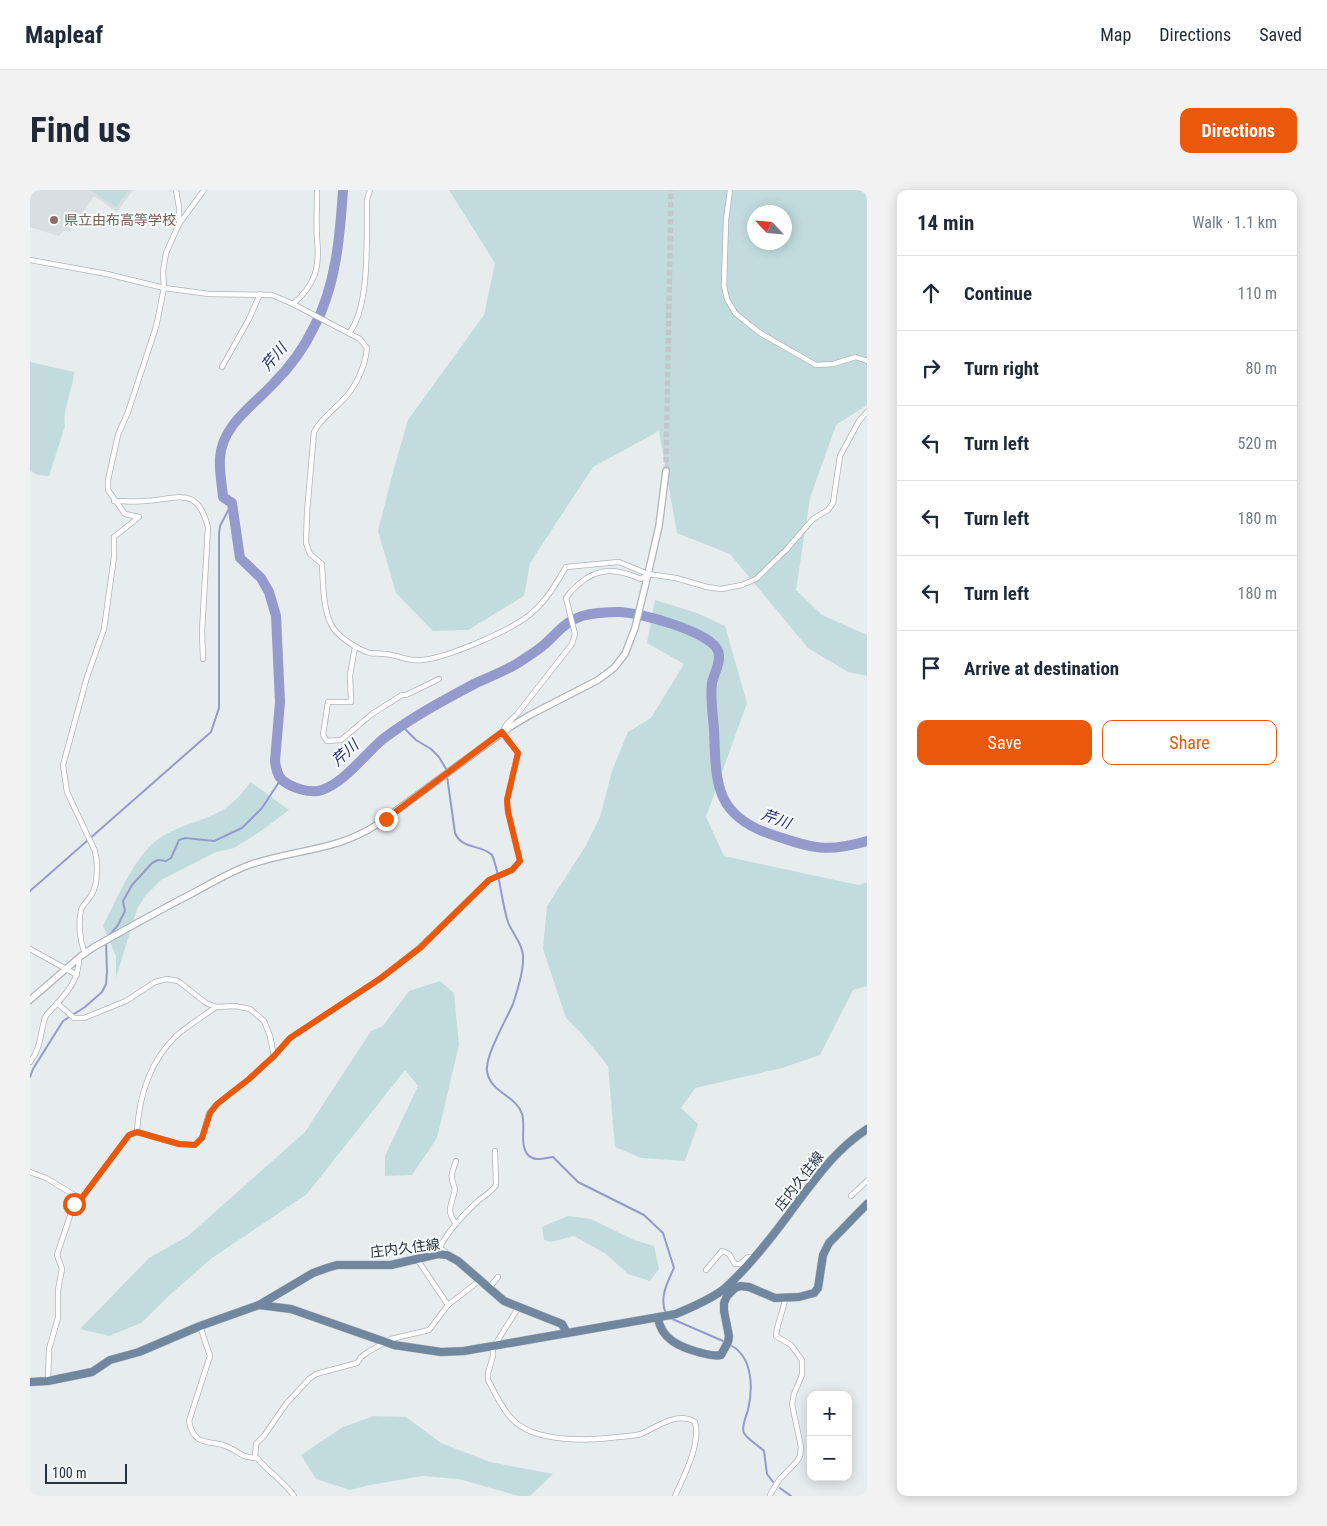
<!DOCTYPE html>
<html lang="en">
<head>
<meta charset="utf-8">
<style>
	body { margin:0; font-family:"Roboto Condensed","Noto Sans JP",sans-serif; background:#f2f2f3; color:#1f2937 }
	.controls { position:absolute; right:15px; bottom:15px; display:grid; overflow:hidden; border-radius:10px; box-shadow:0 2px 12px #0003 }
	.controls button { width:45px; height:45px; display:grid; place-items:center; padding:0; border:0; border-bottom:1px solid #e0e1e3; background:#fff; color:#1f2937; font:25px sans-serif }
	.compass { position:absolute; left:717px; top:15px; width:45px; height:45px; border-radius:50%; background:#fff; box-shadow:0 2px 12px #0003; rotate:296deg }
	.scale { position:absolute; left:15px; bottom:12px; width:82px; box-sizing:border-box; padding-left:5px; border:2px solid #27333f; border-top:0; font-size:14px; line-height:18px; white-space:nowrap; color:#27333f; -webkit-text-stroke:4px #f7fafa; paint-order:stroke }
	.stop { position:absolute; width:15px; height:15px; margin:-11px; border:4px solid #ea580c; border-radius:50%; background:#fff }
	.stop.end { background:#ea580c; border-color:#fff; box-shadow:0 1px 5px #0008 }
	.list { margin:0; padding:0; list-style:none }
	h2 { display:flex; justify-content:space-between; align-items:center; height:65px; margin:0; padding:0 20px; font-size:21px }
	h2 small { font-size:16px; font-weight:400; color:#747a83 }
	.list li { display:grid; grid-template-columns:32px 1fr auto; gap:15px; align-items:center; box-sizing:border-box; height:75px; padding:0 20px; border-top:1px solid #e0e1e3 }
	.list b { display:block; font-size:19px; white-space:nowrap }
	.list em { font-size:16px; font-style:normal; color:#747a83 }
	.actions { display:flex; gap:10px; padding:15px 20px }
	.actions a { flex:1; padding:11px 0; border:1px solid #ea580c; border-radius:10px; text-align:center; font-size:18px; color:#ea580c }
	.actions .main { background:#ea580c; color:#fff }
	.icon { flex:none; width:28px; height:28px; fill:none; stroke:currentColor; stroke-width:2; stroke-linecap:round; stroke-linejoin:round }
	.map { position:relative; flex:none; width:837px; height:1306px; overflow:hidden; border-radius:10px }
	header { display:flex; align-items:center; gap:30px; box-sizing:border-box; height:70px; padding:0 25px; background:#fff; border-bottom:1px solid #e0e1e3 }
	header strong { font-size:24px }
	nav { display:flex; gap:28px; margin-inline-start:auto; font-size:18px }
	.intro { display:flex; align-items:center; justify-content:space-between; box-sizing:border-box; height:120px; padding:0 30px }
	h1 { margin:0; font-size:35px }
	.button { padding:12px 22px; border-radius:10px; background:#ea580c; color:#fff; font-size:18px; font-weight:700 }
	main { display:flex; gap:30px; padding:0 30px }
	aside { flex:1; background:#fff; border-radius:10px; box-shadow:0 2px 12px #0003 }
	.map>svg:first-child { display:block }
	.built { fill:#d8dee2 }
	.green { fill:#c2dcdd; fill-rule:evenodd }
	.lines { fill:none; stroke-linecap:round; stroke-linejoin:round }
	.stream { stroke:#959acd; stroke-width:2 }
	.river { stroke:#959acd; stroke-width:10 }
	.tertiary-tunnel { stroke:#c1c7cb; stroke-width:5.5; stroke-dasharray:5.5 3; stroke-linecap:butt }
	.minor-casing { stroke:#adb4ba; stroke-width:6 }
	.tertiary-casing { stroke:#adb4ba; stroke-width:8 }
	.primary-casing { stroke:#c3c6c9; stroke-width:9 }
	.minor { stroke:#fff; stroke-width:4.5 }
	.tertiary { stroke:#fff; stroke-width:5.5 }
	.primary { stroke:#70879f; stroke-width:8 }
	.route { stroke:#ea580c; stroke-width:6 }
	.education-dot { fill:#8d6e63; stroke:#f7fafa; stroke-width:2 }
	.labels { text-anchor:middle; stroke-width:4; stroke-linejoin:round; paint-order:stroke }
	.education-label { font-size:14px; fill:#785e54; stroke:#f7fafa; text-anchor:start }
	.street-label { font-size:14px; fill:#27333f; stroke:#f7fafa }
	.water-label { font-size:15px; font-style:italic; fill:#262c76; stroke:#f7fafa }
</style>
</head>
<body>
<header>
<strong>Mapleaf</strong>
<nav><a>Map</a><a>Directions</a><a>Saved</a></nav>
</header>
<div class="intro"><h1>Find us</h1><a class="button">Directions</a></div>
<main>
<div class="map">
<svg width="837" height="1306" viewBox="0 0 837 1306">
	<rect width="100%" height="100%" fill="#e7ecee"/>
	<path class="built" d="M0 0H103L87 22 64 6 40 42 34 40 29 46 0 37Z"/>
	<g class="green">
		<path d="M60 0H99L86 17Z"/>
		<path d="M419 0H837V215L806 235 780 308 766 400 792 425 837 445V486L818 482 778 458 700 364 647 343 629 241 563 277 500 373 494 406 438 440 403 441 366 403 348 341 364 278 378 230 454 125 465 73ZM724 22H754V52H724Z"/>
		<path d="M0 172 44 182C43 199 32 221 35 236L19 286 8 285 0 281Z"/>
		<path d="M625 410 667 423 695 436 717 513 676 627 694 666 828 695 837 692V796L823 800 790 865 752 878 665 898 651 918 668 934 655 971 611 968 585 957 578 876 552 844 536 828 513 759 517 716 555 657 570 627 582 581 598 542 621 528 654 474 617 453Z"/>
		<path d="M221 592 259 620 231 641 204 658 186 662 131 690 115 706 107 719 86 788V766L73 736C87 709 105 664 131 647 148 636 169 632 187 623 202 616 211 604 221 592Z"/>
		<path d="M410 791 424 803 429 855 407 948 382 985 355 986V966L388 896 375 880 277 1004 182 1068 142 1103 111 1133 79 1146 50 1139 119 1068 158 1046 275 942 341 841 353 836 379 801Z"/>
		<path d="M538 1026 561 1029 604 1050 624 1056 629 1079 620 1091 598 1084 576 1064 544 1046 521 1052 514 1050 512 1037Z"/>
		<path d="M344 1226 376 1227 411 1253 460 1272 523 1284 500 1306H489L429 1289 392 1286 340 1295 320 1300 286 1289 271 1265 313 1237Z"/>
	</g>
	<g class="lines">
		<g class="stream">
			<path d="M372 536 386 550 401 559 409 567 416 579 425 643C432 660 451 654 462 665 470 683 471 711 478 732 482 743 493 754 493 766 494 779 487 802 483 814 476 830 455 866 457 881 460 903 486 905 492 924 496 936 489 955 498 965 505 972 514 968 523 967L548 992 614 1025 633 1043 644 1078C637 1093 629 1108 636 1124"/>
			<path d="M0 701 181 542 189 518V344L190 336 202 313"/>
			<path d="M79 746 88 735 95 721 93 711 102 695 122 673 128 670 136 671 141 668 149 650 155 648 184 651 212 638 232 618 251 589"/>
			<path d="M0 887 3 879 33 831 55 817 72 802 76 794 77 782 76 753"/>
			<path d="M640 1128 693 1151"/>
			<path d="M702 1156C723 1168 723 1199 718 1220 716 1227 711 1236 714 1243 718 1250 728 1255 734 1261L737 1284 743 1292"/>
			<path d="M750 1298 761 1306"/>
		</g>
		<path class="river" d="M313 0C310 46 306 96 284 137 274 158 260 177 244 193 223 216 192 235 190 268 189 281 192 294 193 307L202 313 210 368 231 388 239 402 246 426 250 512 245 571C246 578 247 585 252 590 262 598 280 604 292 600 315 592 334 565 353 549 382 527 414 510 446 493 460 487 475 481 488 473 497 467 507 461 515 454 527 443 536 431 552 426 563 423 578 422 589 422 608 422 682 442 688 461 692 471 684 483 682 493 680 508 683 525 684 539 686 593 684 626 743 645 782 658 796 663 837 651"/>
		<path class="tertiary-tunnel" d="M636 281 641 0"/>
		<g class="minor-casing">
			<g id="minor">
				<path d="M146 0 149 17V34"/>
				<path d="M700 0 696 30 694 96 697 109 705 123 730 143 786 175 803 174 826 167 837 171"/>
				<path d="M0 70 77 84 134 98 179 104 242 105 263 114 330 149 337 158C335 178 325 199 310 213 301 222 290 230 284 242L277 322 276 353 280 364 292 374C293 392 293 419 301 434 306 446 327 459 340 463 345 464 350 463 355 464 368 465 378 472 392 470 417 468 488 438 505 420 518 408 527 392 536 377L589 372 618 384 646 388 677 397 691 399 712 395 726 389 756 360 783 329 798 320 803 313 810 266 829 231 837 222"/>
				<path d="M263 114C286 94 290 77 287 48 286 33 287 17 287 2"/>
				<path d="M319 143C341 116 336 45 337 10L340 0"/>
				<path d="M192 177 219 129 230 104"/>
				<path d="M84 311C94 311 105 312 116 311 148 309 167 295 178 337L172 441 173 469"/>
				<path d="M325 457 320 485 321 512H298L293 545 297 551 311 550 342 524 372 505H376L409 489"/>
				<path d="M0 759 47 785"/>
				<path d="M55 763C50 752 48 733 51 720 53 714 59 710 62 704 68 693 68 673 65 661L37 602 33 575 57 487 74 439 84 367V347L109 327 95 324 78 300V290L88 245 98 222 126 137 134 98 133 81 136 63 149 34 174 0"/>
				<path d="M27 813 44 828H54L96 811 125 792 137 789 148 791 176 813 186 817 205 816 220 819 234 831 240 846 244 866"/>
				<path d="M0 872C11 859 10 843 15 828 17 823 22 819 25 816 38 801 47 792 49 771L48 769"/>
				<path d="M107 942C109 907 120 872 145 847 157 836 172 827 186 817"/>
				<path d="M426 971C421 985 420 986 425 999 422 1016 415 1019 426 1034"/>
				<path d="M0 982 16 988 51 1009"/>
				<path d="M821 1006 837 991"/>
				<path d="M410 1057C419 1039 434 1024 448 1011 454 1006 462 1002 466 995L465 961"/>
				<path d="M417 1064C403 1049 398 1058 387 1069L418 1115"/>
				<path d="M676 1080 692 1061 699 1064 705 1074H710L718 1067H724"/>
				<path d="M459 1098 468 1087"/>
				<path d="M488 1118 463 1158V1166L458 1183V1190C465 1203 472 1219 482 1229 504 1253 558 1251 588 1247 595 1246 604 1246 611 1244 627 1237 647 1221 665 1232 671 1254 654 1286 645 1306"/>
				<path d="M170 1136 180 1166 159 1231C164 1259 182 1249 198 1257 212 1263 209 1267 227 1268 238 1282 254 1291 264 1306"/>
				<path d="M18 1191 19 1159 28 1128V1100L32 1079 27 1065 44 1014 51 1009 99 945 107 942 149 954 165 955 172 948 179 923 187 914 219 889 244 866 260 848 351 788 390 757 459 690 482 680 490 671 478 622 477 610 488 563 472 543 476 535 488 523 542 454 545 444 536 408C540 402 544 398 549 394 569 376 588 379 611 389L618 384"/>
				<path d="M225 1268 226 1254 234 1246 256 1214 279 1189 286 1184 327 1173 331 1167 338 1162 361 1149 399 1140 418 1115 449 1091"/>
				<path d="M740 1305 749 1290 767 1271 770 1266 771 1257 762 1214 764 1204 772 1185V1170L761 1155 746 1146C747 1133 753 1123 755 1109"/>
			</g>
		</g>
		<g class="tertiary-casing">
			<path id="tertiary" d="M0 810 51 766 64 757C96 739 128 721 161 704 180 694 201 681 222 674 267 659 307 661 348 634L480 537 500 525 568 490 584 478 595 464 605 438 618 384 629 336 636 281"/>
		</g>
		<g class="primary-casing">
			<g id="primary">
				<path d="M229 1115 283 1083 297 1078 307 1075H361L408 1064 417 1065 428 1071 474 1111 532 1134 537 1143"/>
				<path d="M628 1128C631 1149 650 1157 668 1162 676 1164 683 1167 691 1165L698 1152 699 1146 694 1121V1113L697 1106 705 1098 710 1096 719 1097 745 1108 769 1107 784 1103 788 1098 793 1065 799 1053 837 1014"/>
				<path d="M0 1192 18 1191 62 1182 80 1170 109 1162 170 1136 229 1115 261 1119 364 1155 411 1162 434 1161 646 1124C662 1117 680 1110 694 1099 720 1076 743 1046 764 1017 786 988 806 959 837 939"/>
			</g>
		</g>
		<use href="#minor" class="minor"/>
		<use href="#tertiary" class="tertiary"/>
		<use href="#primary" class="primary"/>
	</g>
	<g class="lines">
		<path class="route" d="M44 1014 51 1009 99 945 107 942 149 954 165 955 172 948 180 923 187 914 219 889 244 866 260 848 351 788 390 758 459 690 482 680 490 671 478 622 477 610 488 563 472 542 356 629"/>
	</g>
	<circle class="education-dot" cx="24" cy="30" r="5"/>
	<g class="labels">
		<g class="education-label">
			<text x="34" y="35">県立由布高等学校</text>
		</g>
		<g class="street-label">
			<text transform="translate(769 991) rotate(-52)" y="5">庄内久住線</text>
			<text transform="translate(375 1058) rotate(-7)" y="5">庄内久住線</text>
		</g>
		<g class="water-label">
			<text transform="translate(244 167) rotate(-50)" y="5">芹川</text>
			<text transform="translate(315 563) rotate(-42)" y="5">芹川</text>
			<text transform="translate(746 629) rotate(20)" y="5">芹川</text>
		</g>
	</g>
</svg>
<div class="controls">
<button>+</button>
<button>−</button>
</div>
<svg class="compass" viewBox="-18 -18 36 36"><path d="M0-13l5 13h-10z" fill="#e53935"/><path d="M0 13l5-13h-10z" fill="#747a83"/></svg>
<div class="scale">100 m</div>
<div class="stop" style="left:44px;top:1014px"></div>
<div class="stop end" style="left:356px;top:629px"></div>
</div>
<aside>
<h2>14 min<small>Walk · 1.1 km</small></h2>
<ul class="list">
<li><svg class="icon" aria-label="ahead" viewBox="0 0 24 24"><path d="M12 20V5M6 11l6-6 6 6"/></svg><div><b>Continue</b></div><em>110 m</em></li>
<li><svg class="icon" aria-label="right" viewBox="0 0 24 24"><path d="M7 20v-9h11M14 6l5 5-5 5"/></svg><div><b>Turn right</b></div><em>80 m</em></li>
<li><svg class="icon" aria-label="left" viewBox="0 0 24 24"><path d="M17 20v-9H6M10 6l-5 5 5 5"/></svg><div><b>Turn left</b></div><em>520 m</em></li>
<li><svg class="icon" aria-label="left" viewBox="0 0 24 24"><path d="M17 20v-9H6M10 6l-5 5 5 5"/></svg><div><b>Turn left</b></div><em>180 m</em></li>
<li><svg class="icon" aria-label="left" viewBox="0 0 24 24"><path d="M17 20v-9H6M10 6l-5 5 5 5"/></svg><div><b>Turn left</b></div><em>180 m</em></li>
<li><svg class="icon" aria-label="arrive" viewBox="0 0 24 24"><path d="M6 21V4h12l-3 4 3 4H6"/></svg><div><b>Arrive at destination</b></div></li>
</ul>
<div class="actions"><a class="main">Save</a><a>Share</a></div>
</aside>
</main>
</body>
</html>
